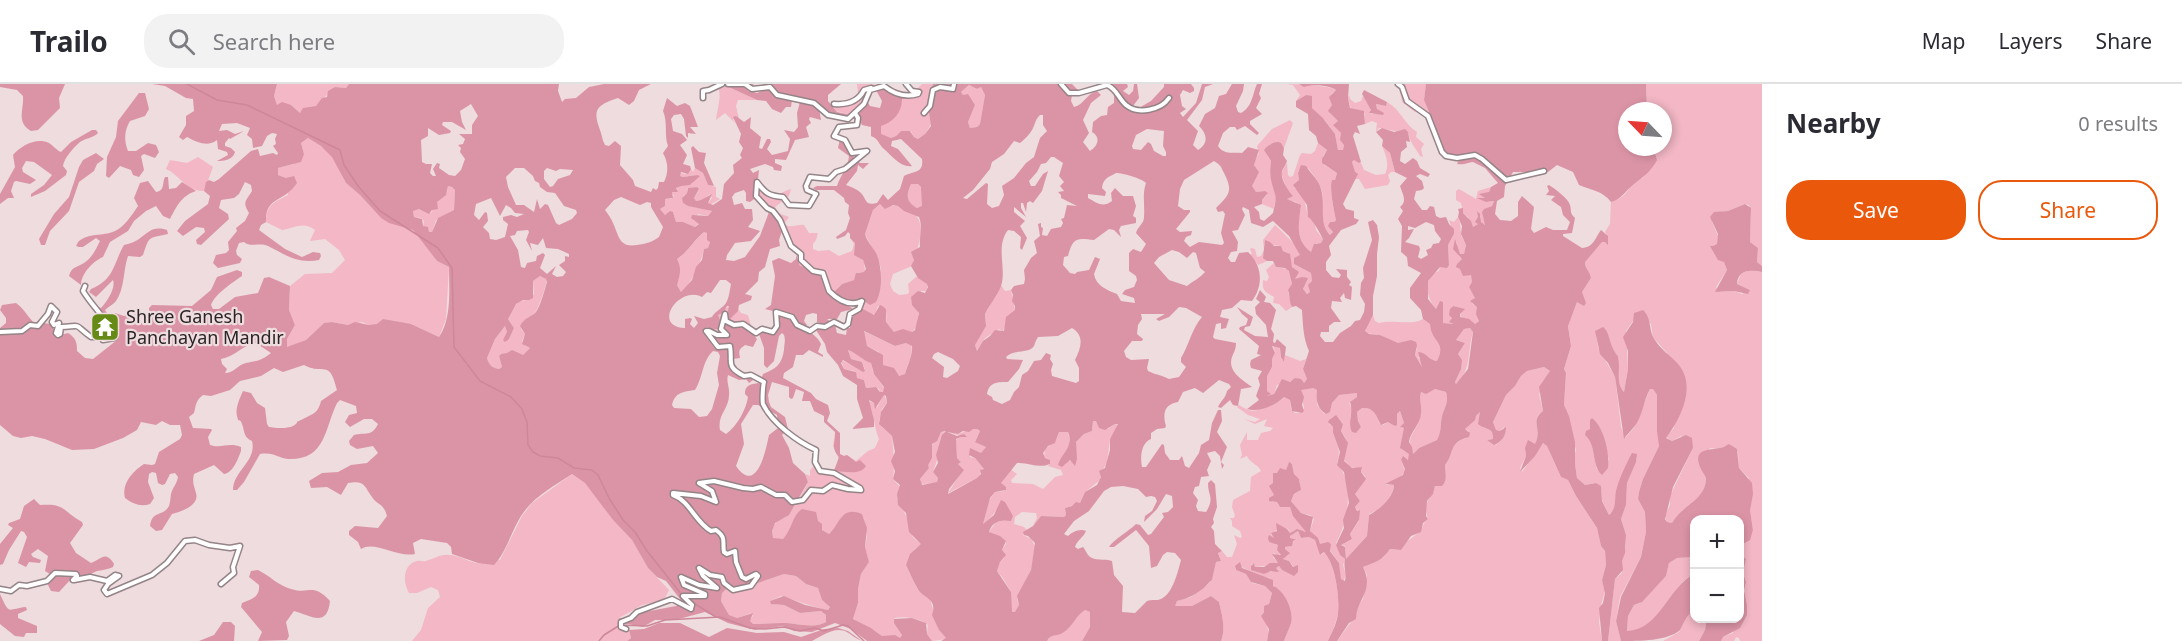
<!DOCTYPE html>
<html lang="en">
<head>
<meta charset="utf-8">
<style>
	body { margin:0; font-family:"Noto Sans",sans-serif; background:#f2f2f3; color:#2b2b33 }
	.controls { position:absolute; right:18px; bottom:18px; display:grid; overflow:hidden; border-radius:12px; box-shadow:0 3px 9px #0003 }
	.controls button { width:54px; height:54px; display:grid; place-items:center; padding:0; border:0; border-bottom:2px solid #e1e1e2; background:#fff; color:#2b2b33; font:30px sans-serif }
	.compass { position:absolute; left:1618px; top:18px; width:54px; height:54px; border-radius:50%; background:#fff; box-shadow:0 3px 9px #0003; rotate:295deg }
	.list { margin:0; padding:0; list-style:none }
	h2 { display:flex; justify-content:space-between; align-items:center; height:78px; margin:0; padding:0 24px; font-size:26px }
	h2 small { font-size:20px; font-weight:400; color:#7c7c81 }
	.actions { display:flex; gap:12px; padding:18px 24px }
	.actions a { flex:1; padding:14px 0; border:2px solid #ea580c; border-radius:24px; text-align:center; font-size:21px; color:#ea580c }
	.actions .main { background:#ea580c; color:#fff }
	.icon { flex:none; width:33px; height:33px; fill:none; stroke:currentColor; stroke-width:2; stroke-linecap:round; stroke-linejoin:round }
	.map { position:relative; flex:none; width:1762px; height:557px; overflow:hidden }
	header { display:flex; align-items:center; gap:36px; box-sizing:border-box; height:84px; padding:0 30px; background:#fff; border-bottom:2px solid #e1e1e2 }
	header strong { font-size:28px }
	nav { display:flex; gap:33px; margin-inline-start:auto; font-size:21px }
	.search { width:420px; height:54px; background:#f2f2f3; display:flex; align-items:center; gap:15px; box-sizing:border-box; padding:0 21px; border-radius:24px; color:#7c7c81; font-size:22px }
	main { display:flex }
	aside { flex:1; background:#fff }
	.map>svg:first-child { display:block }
	.green { fill:#f3b7c5; fill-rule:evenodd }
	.forest { fill:#db94a6; fill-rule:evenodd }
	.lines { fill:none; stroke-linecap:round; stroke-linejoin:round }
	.stream { stroke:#cd8798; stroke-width:1.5 }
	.minor-casing { stroke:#948487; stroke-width:7 }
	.minor { stroke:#fff; stroke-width:4 }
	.labels { text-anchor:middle; stroke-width:4.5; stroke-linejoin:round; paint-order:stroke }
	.poi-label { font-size:18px; fill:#2a2425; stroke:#eedcdf; text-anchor:start }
</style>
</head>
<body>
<header>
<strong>Trailo</strong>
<div class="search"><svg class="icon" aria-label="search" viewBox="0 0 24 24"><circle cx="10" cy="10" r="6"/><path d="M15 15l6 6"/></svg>Search here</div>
<nav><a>Map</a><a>Layers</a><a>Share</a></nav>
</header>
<main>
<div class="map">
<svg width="1762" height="557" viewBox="0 0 1762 557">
	<rect width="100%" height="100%" fill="#eedcdf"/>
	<g class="green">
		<path d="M277 0H349L346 4 335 3 316 22 300 29 291 21H277L274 12Z"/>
		<path d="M717 0H722L757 16H738L736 22 739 35 736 32 733 36 736 40 725 29 716 36C717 25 723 11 717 0Z"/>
		<path d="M857 0H874L875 2 881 3 877 7 869 9 867 14 851 31 836 27 833 21C842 23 858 22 858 10 858 6 857 3 857 0Z"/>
		<path d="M922 0H933L929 11V29L931 40 925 50 918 55 914 53 911 47H901L896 52 891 54 881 51V42C895 35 895 32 902 19L899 12 911 11Z"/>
		<path d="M1287 0C1297 0 1328 1 1336 6L1331 10 1332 21 1330 29 1338 37 1334 40 1341 49V57L1344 60 1343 67 1338 66 1335 50 1325 36 1312 24V14L1306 11 1296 17 1300 11 1293 1Z"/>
		<path d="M1399 0H1426L1424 16 1429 28 1427 33 1422 29 1415 28 1402 18Z"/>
		<path d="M1646 0H1762V182L1757 178 1758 164 1750 158V155L1751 130 1749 121 1745 120 1728 127H1724L1712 138 1718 152 1717 160 1713 163 1721 176 1724 178 1727 186 1716 203 1721 208 1734 207 1742 210 1750 206 1737 200 1741 190 1749 186 1762 188V557H1740L1739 554 1736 553 1734 557H1721L1723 553 1733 549 1747 521 1744 510 1746 498 1743 489 1746 475 1740 470V462L1747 458 1753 446 1750 426 1749 394 1739 384 1738 368 1729 360 1719 365 1710 364 1699 380 1706 394C1706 416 1682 422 1672 439L1667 438 1665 432 1670 421V412L1693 364 1681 352 1672 357 1666 353 1674 344 1673 276 1653 253 1651 240 1635 234 1626 247 1628 285 1624 308C1615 298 1621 285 1618 272L1611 264 1608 251H1596L1598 264 1615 293 1621 343 1625 354 1634 344 1650 305H1653L1657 311 1659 362 1643 395 1639 408 1638 415 1645 428 1646 448 1641 473 1620 513 1616 537 1621 557H1608L1615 495 1622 489V477L1626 463V451L1621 435 1626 421 1627 399 1637 374 1628 377 1615 414V424L1609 431 1602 416 1601 404 1596 399 1585 401 1577 394 1574 373 1576 366 1564 321 1566 289 1564 285 1571 262 1568 241 1577 218 1583 214 1582 208 1591 194C1590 187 1585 185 1585 177L1602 158H1606L1608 153 1605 148 1610 140 1611 118C1616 116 1621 114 1624 111 1628 107 1630 102 1635 99 1647 91 1661 80 1653 63H1663V27H1647ZM1590 336 1602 348 1609 376 1597 386 1591 358 1587 352 1590 345Z"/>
		<path d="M969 1 977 5 981 3 985 11 980 40 977 43 970 44 968 38 975 21 966 10 963 12 961 8Z"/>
		<path d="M1349 11 1350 15 1355 19 1361 17 1363 12 1371 24 1370 30H1383L1377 25 1376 20 1386 22 1387 18C1401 26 1405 41 1417 48L1416 53 1424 60 1421 65 1423 73 1420 72C1417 66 1408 56 1409 50L1401 46C1393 49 1387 44 1379 44L1376 48 1377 39 1372 37 1365 40V29L1351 25 1348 14Z"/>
		<path d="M1290 36 1293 39 1284 64 1283 62 1270 60 1267 71 1271 77C1269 94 1272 96 1276 111 1277 115 1274 121 1274 125L1262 120V116L1267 111 1265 107 1256 108 1253 106 1252 101 1258 86 1255 83 1254 79 1259 69 1257 62 1272 45Z"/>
		<path d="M308 54 321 62 333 73 346 99 360 111 381 134 413 146 437 177 449 183 446 235 439 253 411 240 369 241 362 238 348 241 332 238 324 239 306 256 287 264V255L295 241 289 226 290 202 305 190 332 189 345 176 339 166 325 155 310 157 315 146C303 137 295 144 282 146L266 138C266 121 274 118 288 111L286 94 278 91V84L294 80 304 70 301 59Z"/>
		<path d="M1318 59 1327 66 1323 72 1324 81 1337 89 1335 96H1332C1329 103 1334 127 1336 136L1334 138H1330L1329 142 1333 148 1330 151C1317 138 1327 120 1321 104 1318 97 1313 90 1308 84L1298 87 1299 96 1294 104C1306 111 1305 123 1309 134L1314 137 1316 146 1323 155 1321 159H1316L1311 168C1296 157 1297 140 1301 124L1296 118 1288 116 1287 114 1291 109 1287 106 1281 89 1287 79 1288 91 1290 93 1293 92 1300 71 1302 69 1311 70 1315 67Z"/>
		<path d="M1382 62 1390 69 1395 88H1391L1388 91 1390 97 1388 101 1365 105 1359 95H1355L1352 78 1354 76 1361 79 1364 86 1376 91 1385 90C1390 81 1386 71 1382 62Z"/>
		<path d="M198 73 213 83 204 107C187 108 180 91 166 85L170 76 187 79Z"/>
		<path d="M695 84 703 89 708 101 716 103V113L720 115 710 121 708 119 712 114 710 110 702 116 696 117 694 114 699 106 697 103 687 105V109L683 112 690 122 712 127 708 132 698 130 693 136 699 139 695 143 683 138H676L673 128 665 131 660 125 665 122V115H671L674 112 671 108 678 105 676 104 681 101 692 100 697 91 683 93 680 92V89L686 90 691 85 693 88Z"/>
		<path d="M754 99C772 120 770 112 791 105L789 112 775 123 778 129 789 133 784 140C791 145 797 140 804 141L809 149H818L816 156 813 160V165L818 167 829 166 839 172 852 167 854 160 850 154 855 159C854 175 856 167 864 178L865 188H858L854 196 842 200 835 207H830L826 188 800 182 798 173 782 150C781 134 766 124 754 115Z"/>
		<path d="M911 100H918L922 104V122L920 124C906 123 906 110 911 100Z"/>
		<path d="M448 102 452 103 455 106 454 126 436 136 432 148H429L428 144 423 142 424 137 421 134 414 133 413 127 416 124 431 129 439 114 447 108Z"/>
		<path d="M1491 103 1489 108 1482 112 1485 113 1483 115 1488 118 1494 117 1492 122 1485 125 1483 131 1486 141 1483 140 1480 136 1481 132 1478 131V140L1473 143 1468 133 1463 129 1461 119 1456 116V107L1459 105 1476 115 1478 107Z"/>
		<path d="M880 120C887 124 890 120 898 122 933 130 919 158 912 182L893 190 890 200 893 207 899 211 908 210 909 208 908 200 916 193H919L928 201 926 207H921L917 242 912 248H894L886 238 887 228 878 222 875 230 872 231C866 228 853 223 850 219L861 215 865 217 879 207 881 184 877 173 865 150 873 126Z"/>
		<path d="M1458 133C1461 140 1460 142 1461 149 1461 154 1465 157 1466 161L1464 170H1460L1457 166V159L1454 157 1459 172 1462 175 1457 183 1471 190 1472 198 1469 203 1475 213 1472 220 1477 222 1479 237 1475 240 1460 232 1463 225 1453 222 1450 225 1452 233 1450 237 1454 240 1443 239 1442 222 1439 219 1436 225C1426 214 1422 192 1439 187L1440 183 1449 181 1448 161 1454 150 1449 136 1454 138Z"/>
		<path d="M1275 141C1281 147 1301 164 1300 172 1299 175 1295 177 1294 180L1311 189 1312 197 1309 201 1310 208 1308 210 1303 206 1304 202 1295 195 1298 187H1295L1290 179 1288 169 1283 167 1281 162 1264 160 1266 164 1263 172 1267 177 1258 181 1250 170H1252L1250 165 1252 164 1255 165 1257 173 1261 172 1264 166 1263 156Z"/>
		<path d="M704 148 707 149 710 158 708 164 704 165C702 176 690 202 681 208L677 201V175C689 168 693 157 704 148Z"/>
		<path d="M1274 179 1276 183 1287 185 1290 188 1292 201 1288 208 1292 223 1286 227 1279 220 1273 219 1274 213C1265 208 1262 207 1263 196L1267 197 1269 193 1266 186Z"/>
		<path d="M540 192 547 195C547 199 539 223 536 227 529 236 527 231 521 245L525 250 522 257 525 262 530 264 523 271 501 270 499 272 502 283 499 285C492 284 489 281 487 274L495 255 505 242 509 255 514 244 508 235C513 224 516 215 529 216L534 210 533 197Z"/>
		<path d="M1001 201 1005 207 1011 206 1015 226 1003 247 999 245 985 254 977 267 975 261 986 238 985 230Z"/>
		<path d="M729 222 733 231 738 225 741 229 748 231 751 242 761 247 754 251 747 244 731 242 727 239 723 247 729 249 728 253 720 254 710 251 721 264 715 265 705 248V245L707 243 716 246 718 231Z"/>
		<path d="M1373 231 1375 237 1379 239C1393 235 1411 242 1423 235L1430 240C1431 259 1447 255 1437 277L1432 276 1425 270 1418 273 1423 280 1422 286 1421 281 1415 271 1417 264 1394 258 1380 251 1366 249 1365 245Z"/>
		<path d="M1470 244 1473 248C1467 267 1472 286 1456 300L1455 298C1459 287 1465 281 1458 270L1465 259 1456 256 1464 245Z"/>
		<path d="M863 247 895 262 906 259 911 260C914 270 907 280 905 290L901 292 897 291 894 284H882L879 268 867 262Z"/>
		<path d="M1273 261 1280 264 1281 273 1284 278 1285 271 1300 277 1306 275 1303 285 1307 295 1304 299 1300 295 1277 301 1274 310 1267 312 1270 311 1267 307V291L1272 283V275L1275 269Z"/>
		<path d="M848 266 854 268 871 279 873 288 884 304 883 308H880L879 305 875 303 866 304 864 296 857 294 855 287 844 285 841 276 858 284 863 288 865 285 862 278 851 275Z"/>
		<path d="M1544 283 1550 287 1539 310 1543 327C1529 337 1543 344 1535 361L1533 360 1525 364 1526 372 1520 384 1522 388 1543 359 1547 362 1561 393 1568 396 1576 412 1597 444 1601 462 1605 467 1606 481 1602 496 1605 507 1601 521 1599 538 1602 557H1337L1352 537 1357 523 1363 515 1367 491 1363 483 1384 473 1390 465 1399 466C1406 456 1412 455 1419 448 1424 444 1422 439 1428 435 1422 416 1432 416 1435 402H1441C1448 396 1445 389 1445 381 1455 369 1448 360 1466 354L1469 347 1465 345 1466 343 1480 328 1487 343 1493 350V355L1487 356 1496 361C1503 356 1504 351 1504 343L1500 347 1496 346 1493 338 1506 311 1515 302 1521 292 1527 287Z"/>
		<path d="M1303 304H1313L1317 306V321L1324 330 1330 328 1332 319 1339 311 1357 309V313L1349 319 1352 325 1350 334 1357 348 1361 343 1358 337 1357 328 1362 324C1373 323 1377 330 1380 340L1383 341 1388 338 1397 340V330L1400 327 1404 339 1401 344H1404C1406 351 1400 358 1402 366L1409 369V375L1401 376 1405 387C1401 394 1394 398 1386 399V401H1394C1393 413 1380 426 1369 430L1367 452 1346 475 1345 462 1341 461 1352 455 1350 450 1359 437V425L1358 427 1355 423 1360 417 1355 410 1365 392 1361 388 1362 385 1350 383 1344 376C1346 362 1351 360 1341 347L1343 339 1336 332 1331 334 1329 340 1333 343C1332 358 1343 360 1337 379 1355 400 1348 437 1336 459L1340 471 1345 475 1343 481 1346 491 1343 498 1340 493 1339 479 1326 460H1320L1310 447 1314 435 1310 431 1301 429 1291 417 1294 410 1300 407V398L1294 390 1292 380 1289 379 1286 386 1273 390V399L1270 403 1274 411 1272 418H1277L1280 423H1290L1292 428 1306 448 1295 446 1290 449 1288 445 1281 443 1271 450 1274 453 1273 454 1274 460 1278 461 1280 469 1278 472 1274 469 1273 473 1278 479C1270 480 1264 483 1255 483L1254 479 1251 481C1260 491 1267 488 1279 486L1276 484 1279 482 1282 486 1288 488 1297 480 1294 483 1289 477 1283 475 1289 468 1285 465V463H1289L1295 454H1290V452L1298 447 1301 454 1309 453 1315 456 1321 471 1325 468C1335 482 1340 513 1338 529 1336 539 1332 548 1328 557H1284C1291 540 1294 528 1282 512 1279 507 1278 504 1273 502L1270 494 1262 493 1240 482 1235 484 1236 486 1246 490 1252 499 1265 502 1272 509 1269 520 1261 532C1269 541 1269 546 1267 557H1221C1226 545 1222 531 1219 518L1211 512 1192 522 1174 523 1177 517 1191 513 1205 503 1212 496 1216 478 1221 477 1218 468 1222 467 1227 473H1232L1237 460 1234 451 1240 454 1242 453 1240 447 1232 442V437L1230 434H1234L1235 431 1232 423 1233 416 1250 407 1251 393 1261 387C1259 381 1250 379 1247 372L1240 375 1242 371 1240 361 1247 348V356H1258L1261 349 1270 347 1273 344 1264 342 1267 335 1255 340 1244 335 1255 338 1260 335 1248 331 1237 323 1239 321C1255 331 1256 326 1271 320 1277 318 1279 318 1284 313L1290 316 1291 325 1295 329H1302L1304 324 1301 306Z"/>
		<path d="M1435 305 1446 308C1449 317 1445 323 1442 332 1440 341 1442 346 1437 356L1419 364 1413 370C1405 350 1416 351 1420 333 1423 325 1419 316 1421 308L1424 309Z"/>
		<path d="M884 310 887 319 882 325 879 337 882 343 892 352C893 366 895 381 893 395L900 403C893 418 901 420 906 432 912 445 906 451 922 460L915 465 906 481 918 506 930 515 939 546 947 555 932 557 927 550 928 541C920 534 905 532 894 534L902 551 900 554 882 552 874 546 853 535 858 519V505L861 490 869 478 865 464 867 453 864 434C840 420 843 437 829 450L822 446 818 437 795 433 790 447 783 455H773C772 450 771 445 775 440 777 436 783 435 787 432 792 427 806 404 808 398L805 390 810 392V386L814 382 822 390 834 386 839 375 833 362 835 348 840 349V370L844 372 847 371 856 377 868 367 875 364 879 355C874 343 874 329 868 317L874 319 877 324Z"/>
		<path d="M1093 337H1096L1108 345 1115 340 1119 341 1110 355 1107 379 1103 385 1100 396 1085 408 1080 419 1065 424 1066 431 1064 433 1041 432 1033 442 1037 434 1036 429 1022 428 1015 433 1014 440 1024 443 1027 446 1023 451 1031 455 1035 462 1031 486 1017 515 1019 521 1016 528H1011V508L1003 494 997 487 1000 478 1004 474 1002 466 1006 460 1005 456 989 448 996 438 1007 436V424L1005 418C996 425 992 434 983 440L988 418 995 408 1005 407 1001 399 1010 385 1017 390 1011 396 1012 399 1033 400 1043 405 1055 393 1063 391 1061 386 1048 382 1050 380V376L1044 373 1045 365 1056 357 1059 348H1068L1070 360 1061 375 1065 381 1067 377H1071L1076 369V358L1084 350 1092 347Z"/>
		<path d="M975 344 980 347 975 357 986 363 981 369 970 365V373L975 374 984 385H982L979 393 948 409 963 386 958 380 961 378 957 374 956 356 961 353H967L949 349 942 353C940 365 937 377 933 388L938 394 937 399 921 400 920 395 929 384 927 381 932 374 931 363 941 348 958 350Z"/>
		<path d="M572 390 585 399 595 411 613 436 632 456 648 484 669 506 664 516 642 521 619 534V543L624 546H629L631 554 627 557H412L421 546 428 524 440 513 438 506 431 503 417 509H409C403 499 402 481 417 477 420 476 423 478 426 477 434 475 440 470 449 471 458 471 467 477 476 479 483 480 492 477 500 476L522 432 532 419Z"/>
		<path d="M1694 473V490C1671 501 1663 535 1641 546 1637 548 1631 547 1627 549L1628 532 1634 521 1640 519 1666 492 1669 479 1677 474Z"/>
		<path d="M784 490 796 492 806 500 818 504 822 516 830 523 828 526C811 523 797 516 781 512L770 517 774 520 784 521 800 529 821 527 826 531V538C815 545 796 539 783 539 773 539 763 540 753 540L749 537 753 532 751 529 737 534 729 531 721 517 722 509 727 503 755 500Z"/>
		<path d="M1694 525V534L1707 535 1705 546 1699 557H1663L1679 548 1687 532Z"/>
		<path d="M1085 526 1090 528V543L1082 557H1047L1051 552C1069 550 1071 533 1085 526Z"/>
	</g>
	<g class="forest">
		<path d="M0 0H65L59 14 60 24 38 46 31 47C16 38 24 26 23 12L17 6 0 3Z"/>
		<path d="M152 0H277L274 12 277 21 282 18 291 21 300 29 303 24 316 22 322 14 327 13 328 7 335 3 346 4 349 0H559L558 7 562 18 565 15 576 14 589 3 604 0H651L639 6 634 17 629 21 618 14C597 21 592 25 600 46 602 51 602 56 605 61L609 62 615 57 621 62 620 81 633 96 635 102 651 108 653 104 656 106 658 104 659 98H664C669 88 668 78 663 69L668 62C664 52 668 38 663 27L667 14 677 22 685 19 690 22 698 43H690L696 50 688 49V54L686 52 684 35 681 30 674 31 671 35 673 47 682 50 687 56 680 61 687 71 683 80 690 82 691 85 688 90 681 88 680 92 683 93 697 91 700 92 690 101 681 102 676 104 678 108H672L673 114 665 115V122L660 125 665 131 670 127 673 128 676 138H683L695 143 699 140 691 134 692 131 708 132 712 127 688 122 683 119 682 114 687 109 688 104 697 103 699 105 694 114 696 117 701 116 712 110 708 119 713 121 722 115 724 100 734 89 733 81 742 74 740 71 743 64 739 58 741 50 733 33 736 32 744 38 751 33 750 44 761 53 759 64 762 65 767 55H770L771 58 767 65 772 71 788 67 790 55 784 46 794 48 798 43 797 29 800 18 792 16 791 23H786L781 29 772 25 766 17 757 16 722 0H754L747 6 757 9 762 7 764 0H841L828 11V17L837 28 851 31 867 17 870 22 880 24 882 17 876 6 884 4 902 13C903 27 894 38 881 42V50L891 54 896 52 901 47H910L914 53 918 55 925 50 931 42 929 29V11L933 0H1072L1078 6 1072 11 1071 17 1074 23C1084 21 1087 9 1097 7L1101 11 1091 19 1083 36 1089 49 1083 58 1090 67C1098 62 1101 53 1092 48L1093 38 1101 32 1107 31 1108 23 1114 19V3L1110 0H1127L1128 3 1123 7 1129 11 1133 7 1134 0H1137L1139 14 1133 22 1137 25 1151 17 1164 3V0H1191L1194 4V7L1190 9 1183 6 1180 11 1182 22 1186 25 1180 29 1183 33 1196 19 1202 0H1213L1205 3 1202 16 1187 36 1198 47 1193 61 1198 66C1209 59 1207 50 1199 42L1205 30 1215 24 1219 12 1226 10 1232 0H1244L1243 7 1236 22 1238 28 1241 29C1253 22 1252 11 1257 0H1262L1259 10 1261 14 1256 24 1262 30 1250 37V40L1259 49 1257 51 1245 42 1237 46 1235 43H1230L1223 49 1218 62C1224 71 1232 68 1242 69L1248 63 1259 66 1254 81 1259 88 1252 102 1256 108 1265 107 1268 109 1262 116V120L1254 123 1259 128 1260 135 1264 137 1273 129C1274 124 1277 115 1275 110 1271 96 1269 93 1271 77L1264 66C1268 61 1276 56 1281 59L1284 64 1283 71 1287 77C1286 81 1283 84 1282 87 1280 95 1288 106 1293 112L1287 115 1301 121C1299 139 1294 155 1311 168L1314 160 1321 159 1323 155C1320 149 1313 136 1308 133L1307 121 1293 101 1299 96 1298 89 1301 81 1306 82C1311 90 1319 96 1321 105 1326 121 1318 139 1330 151L1333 148 1328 142 1330 138H1334L1336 136C1334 127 1329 103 1332 96H1335L1337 89 1322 79V75L1327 66 1318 59 1316 52 1309 46 1308 30 1296 23V17L1306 11 1312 12V24L1323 34 1335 50 1338 66H1343L1344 61 1340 56 1341 49 1333 41 1338 37 1328 27 1332 21 1329 13 1336 6C1329 1 1311 0 1304 3L1299 0H1349L1348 14 1350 24 1364 27 1365 40 1357 42 1360 50 1355 48 1353 52 1361 78 1359 79 1354 76 1352 78 1355 88 1358 90 1343 120 1346 125 1354 127V134L1359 136 1356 140 1341 146 1329 162 1331 171 1326 178V186L1332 193 1339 194 1341 191 1336 185 1347 186V193L1351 198 1349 201 1352 203 1351 216 1345 214 1344 209 1340 214 1342 218 1332 217 1331 224 1341 238H1334L1329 242V248H1321L1320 252 1325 258H1333L1340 249 1351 242 1355 237 1360 236 1364 228 1365 220 1360 211 1361 199 1364 194 1363 184 1372 156 1368 138 1373 136 1377 141 1379 153 1377 170V192L1373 212V231L1365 247 1369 250 1380 251 1398 259 1411 256 1416 258 1417 261 1415 271 1422 283 1418 268C1427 268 1429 277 1437 277 1447 256 1431 259 1430 240L1423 235 1421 226 1410 214V204L1421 189 1408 182 1407 173 1401 168 1402 142 1398 135 1403 127 1400 123C1408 117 1402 109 1400 102L1407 94 1395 88 1390 69 1382 62 1383 56 1376 48 1382 44 1394 48 1405 45 1408 48 1410 58 1406 57 1407 63 1401 68 1400 77 1405 80 1413 74 1417 77 1420 84 1430 90 1428 93 1420 90 1416 92 1422 97 1424 104 1422 106 1416 107 1414 115 1422 126H1427L1430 122 1434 123 1436 132 1440 134 1446 133 1449 140 1454 145V150L1448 161 1449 181 1447 184 1440 183 1428 197V215L1436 225 1440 217 1443 218V239L1454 240 1449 238 1452 234 1449 231 1450 225 1453 222 1465 225 1460 230V233L1469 235 1475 240 1479 237 1476 230 1477 223 1470 217 1475 214 1469 203 1472 198 1471 191 1463 192 1460 185 1456 183 1457 180 1462 175 1453 165 1455 155 1460 170H1464L1466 161 1461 150 1462 142 1458 133 1459 128 1458 125 1463 124V129L1471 137 1473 143 1478 140 1475 138 1478 133 1477 127 1480 130 1481 138 1485 141 1482 128 1484 125 1492 122 1494 117 1486 118 1477 114H1485L1479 110 1489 108 1491 103 1498 99 1485 84 1473 78C1465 79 1466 81 1457 80L1459 76 1441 68 1427 33 1429 28 1424 16 1426 0H1646L1647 27H1627V63H1653L1657 76C1650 89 1644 92 1634 100 1625 107 1622 115 1611 118 1603 107 1591 106 1579 101L1573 88 1557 81 1548 88H1513L1505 102 1504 113 1497 117 1495 130 1500 136 1511 137 1518 132V118L1522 112 1534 123 1531 145 1534 149 1546 143 1553 146H1567L1570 138 1563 131 1561 123 1551 116 1555 112 1546 111 1549 107 1547 102 1549 101C1555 105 1568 114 1570 121 1572 128 1569 128 1575 134L1572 149 1563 150V152L1582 164C1594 163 1595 154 1601 146L1608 152V161L1605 158H1602L1585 178C1585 185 1590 187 1591 194L1582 208 1586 219 1584 222 1577 218 1568 242 1571 262 1564 285 1566 289 1564 321 1569 332 1575 358V380L1577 394 1585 401 1596 399 1601 402 1602 417 1609 431C1617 424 1614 417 1616 407 1619 395 1626 380 1632 369L1637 370 1636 378 1627 399 1626 421 1621 435 1626 451 1625 469 1622 477 1623 486 1615 495 1608 557H1602L1599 524 1603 519 1605 509 1602 496 1606 481 1605 467 1601 462 1597 444 1576 412 1568 396 1561 393 1547 362 1543 359 1535 372 1520 388 1526 372 1525 364 1528 356 1535 360C1543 344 1529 338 1543 327L1539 303 1550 287 1544 283 1527 287 1521 292 1515 302 1506 311 1493 338 1496 346 1500 347 1506 343C1506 351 1502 358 1494 361L1487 356 1493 355C1494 343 1485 346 1478 340L1480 328 1476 332 1475 336 1465 345 1470 349 1469 353C1448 358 1455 369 1445 381 1445 389 1448 396 1442 402H1435L1433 410 1427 417 1426 432 1428 435 1423 439 1421 448 1411 452 1401 466 1390 465C1382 477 1375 478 1363 483 1375 507 1356 515 1356 535L1349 539 1337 557H1328C1332 548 1337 539 1338 529 1340 513 1335 479 1324 468L1320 471 1315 456 1309 453 1301 454 1298 447 1290 452V454L1296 455 1293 457 1292 462 1285 463V465L1290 469 1283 475 1289 477 1293 483 1298 481V488L1294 492 1282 486 1279 482 1276 484 1279 487 1277 488 1271 487 1264 490 1251 486V482L1254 479 1255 483H1264L1270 479H1278L1272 470 1281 471 1277 466 1278 461 1269 458 1268 454 1269 451 1274 454 1271 449 1277 447 1276 439 1287 445 1290 449 1297 445 1306 448 1293 432 1290 423H1280L1277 418 1269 417V414L1274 411 1269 402 1273 399V389H1277L1280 384 1286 386 1289 378 1292 380 1294 390 1299 395 1301 406 1294 410 1291 417 1301 429 1313 433 1310 447 1318 454 1320 460 1328 458 1331 460 1330 467 1339 479 1341 495 1345 497C1347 489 1343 483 1345 475L1340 471 1336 461 1344 444 1343 436 1349 419 1344 388 1337 381 1340 368 1333 349V343L1328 338 1329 336 1336 331 1343 340 1341 347 1348 359 1344 377 1352 384 1362 383 1361 388 1366 395 1355 410 1360 417 1355 423 1357 427 1360 426 1359 436 1350 450 1352 455 1341 461 1345 463 1346 475 1367 452 1369 431C1379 426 1394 413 1394 401L1385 400 1403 391 1405 385 1401 376 1403 372 1408 376 1409 370 1400 364 1404 344 1400 343 1404 339 1400 327 1397 330V341L1395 342 1388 338 1381 341C1376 331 1374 323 1362 324L1357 328 1358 337 1361 343 1356 349 1352 348C1347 338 1354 329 1350 318L1357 313V309L1339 311 1332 319 1330 328 1326 330C1317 324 1316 317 1317 306L1313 304 1301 306 1304 313 1302 321 1304 327 1302 329 1292 327 1290 316 1284 313C1276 321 1258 329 1247 325L1259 316 1256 312 1260 301 1258 294 1262 287 1251 284 1250 280 1251 276 1261 271 1257 270 1259 262 1239 245 1240 243 1246 241 1248 235 1242 230 1237 223 1253 233 1250 242 1245 243 1244 246 1255 252 1268 253 1266 241 1256 230 1255 223 1260 218 1256 215 1260 206 1266 213 1264 218 1270 219 1276 226 1271 245 1274 250 1273 258 1275 259 1277 255 1286 263 1284 278 1281 273 1280 264 1272 262 1275 269 1272 275V283L1267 292V307L1271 310 1267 312 1274 310 1282 295 1290 298 1295 294 1301 295 1304 299 1307 295 1303 285 1309 267C1303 254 1303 240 1302 226L1296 222 1292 223C1289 217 1290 212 1288 206L1292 200 1289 187 1285 184 1276 183 1273 177H1267L1263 174 1265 156 1270 158 1274 162H1281L1283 167 1290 170 1292 183 1299 188 1295 195 1302 193 1308 194 1303 205 1307 210 1310 208 1308 201 1312 197 1311 189 1294 180V174L1300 171 1289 152 1273 137 1263 143 1251 139 1249 126 1243 123 1242 125 1245 131 1238 146 1232 147 1238 158 1237 167 1231 168 1228 174 1231 178H1235L1239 169 1248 168C1262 181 1264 201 1252 217L1241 216 1232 224 1222 226 1220 233 1229 235 1226 244 1221 245V239L1216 240 1213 253 1215 255 1236 259C1236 265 1234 268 1232 273 1227 288 1243 296 1252 303L1241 305 1238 322 1233 321 1230 316 1221 324 1218 323C1222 315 1225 315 1227 307L1231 303 1229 300 1219 296 1203 309 1195 304 1183 308 1178 318C1165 320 1162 329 1166 342L1165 344 1157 345 1151 349V355C1141 359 1140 373 1142 383H1146L1162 360 1164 361 1165 369 1170 376H1179L1182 372 1185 382 1189 384 1199 369 1201 361 1209 356 1212 339 1218 326H1221L1222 337 1217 348 1227 363 1221 378 1224 381 1222 385 1220 372 1215 367 1207 369 1211 377 1207 386 1209 392 1201 393 1199 402 1195 403 1193 409 1198 416 1196 422 1198 427 1206 428C1215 413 1208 413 1208 399L1211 396 1215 400 1217 423 1213 435 1214 439 1211 443 1214 447 1215 460 1222 467 1218 469 1221 477 1216 478 1212 496C1209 498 1207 501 1205 503 1197 510 1187 515 1177 517L1175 522H1192L1211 512 1219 518C1222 531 1226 545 1221 557H1082L1090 543V528L1085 526C1076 531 1073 542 1064 548 1057 553 1051 549 1047 557H941L946 554 939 546 932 531C937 516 927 515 920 508 917 505 909 487 906 481L910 470 921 460 909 448 906 429 898 421 897 410 900 401 893 395 895 387 891 377 895 368 892 352 879 340 881 328 887 319 886 312 884 311 875 325 874 319 869 316 874 336V343L852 345 863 334 857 315V301L843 292 838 281 827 268 825 260 816 246 818 243 825 245 835 241 837 249 846 251 847 244H850L853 230 861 224 874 231 880 221C890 225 885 230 886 238L894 248 903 245 912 248 915 246 919 229 912 221 911 213 918 207 925 209 928 203 927 200 918 194 911 182 914 176 911 168 920 163C919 153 923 142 919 133L904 127 898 122 893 121 885 125 880 120 873 126 865 150C867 158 874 164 877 171 882 184 883 205 876 218L870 221 861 215 850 219 830 207H835L842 200 854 196 856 189 864 188 866 185 863 176 854 171 855 159 850 154V150L848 148 845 152 837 155 836 153 846 146 850 134 848 129 849 121 845 118 844 114 834 106H816L813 104 817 102H837C841 90 848 84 849 72L838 64 840 55 847 59V66L853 70 854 74 860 79H869L863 85 858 81 857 87 846 101C851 103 857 105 861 109 867 116 865 122 877 119L883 110 888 116 900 105 904 92C913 87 924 90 922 75L901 55 892 57 891 62 898 65 912 82C901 84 892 72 884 65 878 60 879 55 871 52V43L862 41 859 35H846L819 25 821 36 810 33 809 35 811 39 806 43 809 53 795 56 786 76 775 75V79L782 82 781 87 774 86 773 83 765 80 750 85 753 89 759 86 758 95 754 99V115L750 118 746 117V109L744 106 735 109 732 113 734 121 742 119 745 125H752L753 136 748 143 760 147 751 157 735 159 727 171 726 176 734 177 745 173 760 152 769 128 774 131 782 147 779 156 780 162 770 165 765 183 759 188 758 197 745 210 752 212 751 216 739 221 738 227 729 236 727 232 729 222H727L724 228 718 231 720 236 718 245 712 246 707 243 705 245V250L715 265 721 264 710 250 720 254 728 253 729 249 722 246 725 237 731 242C744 242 749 244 757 255L753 263 745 261C738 266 739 267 740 274L733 275 732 277 737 283V289L740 292H750L753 296 749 299 746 295 739 296 728 291C726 298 730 304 729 311 729 325 717 331 720 346L726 350C737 342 746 326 748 313L745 310C745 300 752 300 760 299L763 290C776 285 782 280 784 266 784 260 786 257 784 251L782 249 779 252 774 277 767 284 764 281V264L759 250 763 246 774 250 778 245 777 228 765 225 771 221 775 192 772 177 779 174 791 179 796 175V171L800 182 807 183 814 189 820 188C825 195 823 201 827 207 833 215 846 219 853 225L841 228 837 235H827L831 238 827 241 817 238V230L813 229 806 231 804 237 807 241 805 243C810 250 817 251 821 260L818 268 823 271V273L809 266 803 271H796L793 283 784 289 783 294 811 309 816 315 828 321 830 329 827 337 840 349V370L844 372 847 371 856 378 860 376 866 382C860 392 845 387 834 387L839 373C830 362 836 360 835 348L824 338V332L814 327 810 317H802L804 308 796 305 793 314 791 315 789 313V303L772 298 768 311 769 318 771 323 785 333 788 345 782 351 789 364 793 379 805 390 808 398 789 431 775 439 772 447 773 454 783 455C792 446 792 431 802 425L816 428 818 437 822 440V446L829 450C840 440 841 421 862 430L867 444 865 463 869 478 861 490 858 505V519L853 535 871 544 882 552 895 551 900 554 902 551 894 539V535L912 534 926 539 927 550 932 557H867L851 545 835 539 812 548 794 547 783 542 755 546 728 539 705 528 675 536H655L643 543 618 538 619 534 625 536 639 529 676 522 680 519V515L666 497 657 493 648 484 632 456 613 436 585 399 572 390C554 402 533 413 521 432 511 448 507 467 494 481L478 479 452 470 451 463 447 459 421 455 413 459 415 470C397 474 374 456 361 465L358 458 349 451V447L355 442 378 444 387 432C383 418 378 422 372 413 364 402 365 396 348 399L341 411 327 403 311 404 309 397 322 389 338 388 351 381 367 379 378 369 373 362 357 365 350 361 349 357 354 351C365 348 372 353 378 340L372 335H364L350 343 345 338 349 331 357 329 356 322 340 316 337 319C324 346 326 376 288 375 277 374 275 368 260 370L244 398 237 406H233C233 387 257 377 252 357 243 353 245 348 242 340 239 332 239 341 237 332 235 324 240 314 243 307L251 309 257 319 265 324 267 340 269 343C275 344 287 345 293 342 301 337 293 339 301 336 312 330 318 330 321 317L337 306C329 274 325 292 304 281L283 288 274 284 261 292 240 297 230 306 211 312 203 311C196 316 196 321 194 329L189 333 193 344 211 345 212 346 208 353 210 361C221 365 229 358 241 363V367C238 375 233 389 224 390L214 381 194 390C192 399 194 401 196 409 200 421 181 428 172 430L162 446 156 447 150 442C152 426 163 433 169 422 171 417 170 411 172 407 174 402 177 399 178 393L175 389 170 390 165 400 162 401 158 399 156 389 152 388 149 390 148 398 154 414 150 420C141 423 133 420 125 414 121 400 133 387 144 380L152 381 155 380 159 368 180 355 182 351 180 341H170L162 337 156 341 141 338 137 346 123 354 94 365 72 366 45 355 32 352 21 354 13 352 0 341V244L6 239V234L0 226 2 221 16 219C26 226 29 237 39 242L43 239 51 240 57 252 68 249C76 254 77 258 77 267L85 274 93 275 117 256 118 248 98 223 101 224C107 218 116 204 113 196L96 213 89 208 91 205C115 195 113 180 124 161 129 160 135 158 139 155 150 147 153 142 167 146L168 150C147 155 150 151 143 171L140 173 128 172C123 186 125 204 116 217 113 221 109 222 105 226L107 229H115L124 232 131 229 144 228 145 231 135 236 136 241 140 240 149 233V224L152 221 192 222 211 206 217 193 237 186 242 188V192C232 199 215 210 211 221L213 225H219L235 213 258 209 264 194 269 193 290 202 289 226 295 241 287 255V263L306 256 324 239 332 238 348 241 355 238 369 241 377 240 383 235 411 240 439 253C452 234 449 205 449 183L437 177 413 146 389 139 381 134 360 111 346 99 332 73 321 62 308 54 301 59 304 70 301 78 278 84V91L286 94 294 92 297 99C284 119 265 112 266 138L261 141 259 146 285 165 302 173 313 168 320 169 321 172 319 176C297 180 286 171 268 162 259 158 251 164 244 158L239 159 236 167 237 171 242 175 240 179 218 184 213 179 216 171 226 169 229 166 228 158 237 147 236 144 245 137 249 129C242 118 246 117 252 107L251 101 245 98 239 110 234 114 221 116 219 124 228 130 229 135 201 161 197 160 196 156 205 148 204 144 196 143 183 152 177 147 185 137 208 120 210 112 204 107 206 98 209 96 214 98 219 95 251 67 258 65 260 72 273 69 277 71 278 69 273 62 276 60 275 55 277 50 272 49 267 52 262 62 253 64 252 55 247 51 250 44 237 39 222 40 219 47 227 46 235 50 244 47 230 55 229 54 225 59V62L231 64 235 68C233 76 224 77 217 77L228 71 227 68 218 65 217 56C208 63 198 59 187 53L183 56 179 53 186 41V32L194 27 193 15 186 14 165 2ZM969 1 977 5 981 3 985 11 980 40 977 43 970 44 968 38 975 21 968 10 963 11 961 8ZM471 20 478 32 472 41V50H459L465 55 463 60 458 61 461 64 460 68 465 75 461 86 455 92 449 91 439 84 440 80 437 79 433 85 436 92H433L430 89 432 80H426L422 78 421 56 428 52V44L439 51 450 49 451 47 442 41 443 38H452L466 46 462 38 460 27ZM1040 31H1043V41L1047 47 1040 54 1034 73 1026 79 1014 94 1002 102 1004 111 999 122 992 124 987 120 988 100 986 99 967 115 963 114 973 106 990 85 992 78 1004 70 1014 57 1020 59C1024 56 1031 49 1033 44 1036 38 1035 36 1040 31ZM1147 45 1164 47 1163 62 1166 68V72H1163L1154 67 1151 60 1148 58 1141 66 1133 65 1132 62 1136 51ZM1051 73H1054L1063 79 1059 92 1064 98 1060 102 1064 107 1058 108 1061 111V114L1077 122 1067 121 1064 134 1061 135 1063 139 1061 143 1051 145 1047 152 1042 151 1043 144 1041 143V139L1038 140 1040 152 1034 157 1037 169 1031 174 1024 186 1025 195 1024 200 1014 202 1011 206 1013 211 1012 217 1015 222V226L1006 233 1004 247 995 246 990 252 983 257 977 267 975 261 986 242 985 230C990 220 997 212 1001 202 1007 184 995 163 1008 146L1014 147 1021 153 1020 164 1022 166 1027 154 1020 142 1025 137 1014 128V123L1026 133 1021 124V119H1023L1026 128 1027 119 1030 117 1033 119 1042 107 1048 87 1043 90 1035 102H1031L1029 97 1037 88 1041 80 1046 79ZM1214 77C1221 81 1221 83 1224 89 1233 107 1230 110 1216 124L1218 128 1223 127 1225 130 1221 149 1224 159 1222 161 1199 158 1190 163 1184 157 1186 153 1191 151 1192 147 1180 148 1176 145 1190 128V126H1184L1178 122 1180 105 1184 96ZM515 84H524L533 92 535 97 539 99 540 103 547 108 555 109 564 122 576 126 577 129 572 135 559 141 556 139 548 121 545 120 540 125 537 115 534 128 524 121H516L508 103 506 93ZM547 84 556 87 560 85 573 86 570 91 558 95 553 102 550 103 544 95V87ZM1116 89C1123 89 1143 95 1146 99 1142 110 1145 121 1144 133 1144 140 1138 142 1136 149L1146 160 1141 168 1133 165 1129 169V187L1136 192 1137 196 1134 203 1125 206 1122 210 1134 214 1135 219 1121 217 1117 210C1107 206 1096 202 1094 190L1100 175 1095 173 1089 186 1077 188 1075 190 1070 189 1063 181 1064 173 1068 172C1073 153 1077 154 1094 156L1109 145 1114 146 1121 153 1119 146 1121 142 1136 139V134L1133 132 1136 122 1133 112H1123L1115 104 1111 109 1112 117C1103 124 1097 119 1088 114V110L1105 112 1106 108 1102 104C1103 94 1109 93 1116 89ZM911 100H918L921 103 922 122 917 124C906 118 906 111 911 100ZM448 102 452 103 455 106 454 126 438 134 432 148H429L428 143 423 142 422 135 414 133 413 127 419 125 429 130 432 126 438 125 437 118 446 111ZM621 113 640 121 647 118 651 119V123L663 143 659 153C652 158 646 160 637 161 619 164 619 152 613 139 611 134 608 130 605 126L614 116ZM491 114 500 132 506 121 511 124 515 129 524 130 517 133 511 131 503 133V136L508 140 505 153 496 156 490 155 489 149 483 143 488 137 487 129 485 128 479 136 474 131 476 120ZM1426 138 1434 141 1435 147 1441 155 1439 159 1433 160 1431 164 1426 166 1428 171 1421 175 1418 173 1420 165 1419 162 1405 158 1409 154 1414 145 1408 146V142L1415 144ZM528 146 529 148 526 156 532 167 530 159 538 161 543 154 546 164 558 165 569 170V173L565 172V177L559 181 566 188 563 192 557 193 552 190 556 182 547 190 540 184 545 171 543 169 537 172 536 177 527 179 525 184 521 183 518 166 510 152 515 151 517 147ZM704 148 707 149V156L710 158 708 164 704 165 702 176 696 183 692 196 681 208 677 201C680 190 682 185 677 175 689 167 693 157 704 148ZM1172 166 1179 168 1187 174 1193 168 1196 169 1200 184 1205 188C1200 194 1193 197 1187 202L1169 196 1154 179 1159 173ZM540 192 546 195 547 198C545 205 540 223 536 228 531 233 524 234 520 242L525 250 522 260 530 264 523 271 512 266 507 269 501 270 499 272 502 283 499 285C492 284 489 281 487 274L495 255 505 242 507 248 503 256 505 258 509 255 514 244 508 235 516 220 523 216H529L533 214V197ZM720 196H726L731 200C730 205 729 213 727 217 724 224 716 226 712 233L704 235 694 232 698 239 694 244 690 240 692 235 690 234 685 235V244C651 243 679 201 702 213L707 208 711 209ZM1179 223 1186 224 1202 233C1192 244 1189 261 1181 274V278L1186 283 1179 293 1169 295C1162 291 1156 291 1148 287L1147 284 1149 275 1131 276 1126 273 1124 267 1132 257H1142L1143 255 1137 250 1138 241 1142 235 1141 230H1165L1156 235 1159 237 1169 233ZM1072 244C1085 252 1081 264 1075 276L1079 284V297L1076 299 1052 292 1051 286 1053 280 1050 275 1051 271 1046 269 1041 276 1034 277 1028 287 1022 291 1019 303 1014 308 1010 316 1002 320 993 316 992 313 987 310C989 298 997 298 1008 298L1019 285 1023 276 1007 275 1006 273C1013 265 1029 270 1034 262 1035 259 1036 256 1038 253L1058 252ZM1470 244 1473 248 1468 285 1456 300 1455 298 1461 285 1462 276 1458 270 1465 259 1456 256 1464 245ZM864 247 895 262 906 259 912 262C913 271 907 282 905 290L899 292 894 284 883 281V271L867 262ZM256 259 271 269C258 279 257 276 243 280 236 283 233 289 225 289L227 285 222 280 221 275C236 272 244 260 256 259ZM848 266C857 269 862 276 871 279L874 290 884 303 883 308H880L876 303 866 304 864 296 857 294 856 288 844 285 841 279 843 276 863 288 865 287 862 278 851 275ZM713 267 718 268 720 272 717 289 719 301 712 325 707 332 699 333 691 325 674 324 672 321C675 308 683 308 695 306 703 294 702 277 713 267ZM938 268 953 275 960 282 958 287 947 294 943 293 944 283 932 274 934 270ZM1435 305 1446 308C1449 317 1445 323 1442 332 1440 341 1442 346 1437 356L1419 364 1413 370 1412 363 1409 358C1410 348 1421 340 1421 329 1422 322 1419 316 1421 308L1426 310ZM753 321H758L777 331 778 344 769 351C766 365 757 412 736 382L744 360 741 340ZM1093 337H1096L1099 344 1105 346 1115 340H1118L1110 355V366L1105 384 1099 387 1101 393 1097 401 1085 408 1080 419 1076 418 1072 422 1065 424 1066 431 1064 433 1041 432 1033 442 1023 448 1024 451 1028 452 1035 459 1031 486 1017 512 1019 521 1015 528H1012L1011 508 997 487 1000 478 1006 471 1002 466 1006 457 1000 452 989 448C992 438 1000 435 1011 437L1013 432 1005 418 1001 416 994 431 983 440 990 414 995 408 1006 406V403L1001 399 1017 379C1029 378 1038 385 1050 380V376L1045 374 1043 369 1048 362 1055 359 1059 348H1068C1074 363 1062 368 1058 381L1062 383 1070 376 1075 382 1077 375 1076 358 1084 350 1092 347ZM973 345H977L980 347 975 358 986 363 981 369 970 364 969 371 975 374 984 385 980 386 981 390 977 394 948 410 949 405 964 386 958 380 961 378 957 374 956 355 961 353H967L964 350 957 352 947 348 958 350 963 347 969 348ZM946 347 942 351 936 371 938 379 933 388 938 394 937 398 922 401 920 395 929 384 928 381 932 374V360L937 357 941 348ZM1123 402 1138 405 1146 413 1151 412 1155 413 1157 417 1152 427 1145 432 1144 438 1157 425 1166 410 1172 412 1173 423 1168 428 1162 429 1164 433 1151 450 1148 451 1140 441 1136 440C1128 448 1114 455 1109 463H1114L1136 446 1149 462 1151 484 1157 482 1163 471 1167 468 1175 469 1181 476C1178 487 1173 510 1161 515 1157 517 1152 515 1147 517L1135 529 1122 528 1123 502 1114 491 1112 477C1105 474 1094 478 1088 471 1086 468 1085 465 1083 463L1078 465 1075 463C1077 456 1084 453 1086 447 1080 444 1072 448 1068 452L1064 450 1074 437 1089 427 1104 407 1111 403ZM784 490 796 492 806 500 818 504 822 516 830 523 828 526 805 521 784 512 770 517 771 520 784 521 800 529 821 527 826 531V538C815 545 796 539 783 539 773 539 763 540 753 540L750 537 753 529 737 534 729 531 721 517 722 509 728 503 755 500Z"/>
		<path d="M1364 6 1387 18 1386 22 1376 20 1377 25 1384 29 1383 31 1369 29 1371 26 1362 10Z"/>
		<path d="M139 9H145L149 25 145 32 130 37C124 47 124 57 128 67H136L148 59 156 61 159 68 155 74 144 70 141 72 144 86 139 93 133 91 131 86 120 82 109 94 106 92 107 73 116 53 118 37Z"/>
		<path d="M92 46H96L98 49C93 54 86 54 80 58 74 63 64 74 63 82L67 87 66 91 45 107 31 113V110L44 101 52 91 34 78 26 77 22 84 23 88 36 96 30 100 16 97 14 98 11 107 14 114H8L0 120V110L15 83 13 71C21 62 36 53 49 59 54 62 56 66 61 68L71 58Z"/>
		<path d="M693 62 699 68 706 69 704 79 714 102 708 101 703 89 695 84 691 64Z"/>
		<path d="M96 69 104 75 97 80 94 87 79 98 69 127 50 147 45 161H41L39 155 54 130 69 113 79 83 83 76Z"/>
		<path d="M165 93H168L169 105 176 104 182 98 196 107C181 112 177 122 170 135L163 132 156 122 146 127 134 137 128 147 110 158 103 173C93 177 81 190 81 201L69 192C72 182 76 184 84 179 92 174 96 165 100 157L96 154 83 163H79L76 162 78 158C89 148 102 153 115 147 124 143 132 131 138 122L134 114 140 99 148 97 156 108C165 107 162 99 165 93Z"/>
		<path d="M1745 120 1751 124 1750 158 1758 164 1757 178 1762 182V188C1751 186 1738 185 1737 200L1750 206 1748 210 1734 207 1715 208 1727 186 1724 178 1718 176 1710 162H1713L1717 160 1718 150 1710 133 1714 128 1728 127Z"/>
		<path d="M1643 226C1652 234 1648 246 1655 256 1661 266 1670 271 1678 280 1697 302 1681 334 1666 354L1672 357 1686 351 1692 354 1693 364 1673 403 1665 435 1667 438 1672 439C1682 421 1706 416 1706 394 1704 389 1700 385 1699 380 1694 364 1712 366 1720 364 1723 364 1726 361 1729 360L1737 365 1739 384 1752 399 1753 410 1750 426 1753 446 1750 456 1740 462V436H1694V473L1677 474 1669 479 1666 492 1642 518 1634 521 1628 532 1627 547C1660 546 1668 503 1694 490V527C1685 532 1685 538 1680 546 1668 557 1639 557 1621 557L1616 537 1621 513 1641 473 1646 448 1645 428 1638 415 1639 408 1643 395 1659 362 1657 347V311L1653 305H1650C1643 317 1643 332 1634 343 1631 347 1627 350 1624 355L1615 293 1608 279 1600 270 1595 247 1603 243C1611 249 1608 261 1618 272 1621 285 1615 298 1624 308L1628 285V267L1623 253 1633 238 1634 229Z"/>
		<path d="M1592 334C1604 343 1610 370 1608 384L1602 391C1591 381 1597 361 1585 351L1586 347 1590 345V336Z"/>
		<path d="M34 415 40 421C66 419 62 427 82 438L83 441 70 459 76 469 91 479C101 475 106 466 114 480L113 483C105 487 98 485 91 490V492L71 495 59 508 51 507 48 501 50 490 45 487 48 472 38 465 31 470 33 473 41 476 40 479 29 478 26 483 18 479 27 453 24 448 21 447 9 466 3 480 0 481V460L13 444 8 441 9 439 20 435 24 422Z"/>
		<path d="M1740 470 1746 475 1743 489 1746 498 1744 507 1747 521V531L1740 544 1723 553 1721 557H1699L1705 546 1707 535 1740 534Z"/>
		<path d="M1240 478 1242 484 1273 496V502C1284 506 1294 526 1291 539 1289 545 1286 551 1284 557H1267L1269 545 1261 532 1264 528V522L1269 520 1272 509 1265 502 1251 498 1246 490 1236 486 1235 482Z"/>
		<path d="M258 486C270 492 279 502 291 505 310 511 312 498 330 517 327 545 310 531 294 527L286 538 289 552 287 556 258 557 262 548 241 523 242 519C252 515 260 513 259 501L249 493 251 487Z"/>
		<path d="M0 510C10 532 7 525 26 523L27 526 18 530V534L37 542V549H26L24 553 15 552 0 540Z"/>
		<path d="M223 538H231L235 542 234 557H199L214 551Z"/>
		<path d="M659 539H680L709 553 727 544 757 549 784 548 801 553 824 545 838 544 848 547 862 557C856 555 851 550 845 547 833 543 822 552 812 557H627L631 554 629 546 644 545Z"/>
	</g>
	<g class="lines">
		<g class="stream">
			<path d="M187 0 217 16 247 21 340 66 344 81 358 102 380 127 438 164 452 184 454 263 480 297 511 313 522 325 527 338 528 361 533 368 540 372 558 374 574 384 592 386 598 391 609 414 623 436 635 448 647 467 682 511"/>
			<path d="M689 516 716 533"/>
			<path d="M599 557 604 551 620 541 647 542 665 536 720 533 750 544 765 545 784 543 800 547 815 544 824 547 843 541 848 542 864 557"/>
		</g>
		<g class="minor-casing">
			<g id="minor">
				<path d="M728 0H745L752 5 770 3 777 11 814 19 828 31 848 35 864 20 870 6 884 2C894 10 905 14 918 10L919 8 912 7 906 0"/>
				<path d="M1061 0 1069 9H1079L1107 1C1117 5 1118 14 1126 21 1138 31 1161 26 1169 14"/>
				<path d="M1398 0 1402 3 1407 17 1428 32 1442 68 1446 72 1457 74 1475 71 1482 75 1506 96 1544 87"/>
				<path d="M703 14V7L709 6 722 0"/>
				<path d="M834 20C847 21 858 18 864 6L871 4"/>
				<path d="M924 29 930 22 933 6 940 3 953 5 954 0"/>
				<path d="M85 202 83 207C92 222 107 235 115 253"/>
				<path d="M0 248 22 247 30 241 38 242 48 230 51 222 57 228 52 238 54 241 59 239 56 249 58 251 60 250 61 243C84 242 72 239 91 253H100L106 249 108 251 103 254V256L114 254"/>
				<path d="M0 505 11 507 19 501 27 502 47 497 55 489 76 490 77 492 73 496H74L90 493 107 497 115 491 119 492 108 500 104 506 107 510 152 491 167 479 185 457 195 456 209 461 230 464 240 462 233 483 234 489 221 500"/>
				<path d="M626 545 621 543V538L631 534 637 528 672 515 691 525 692 521 683 512H705V510L684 501 681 493 699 501 717 504 703 492 699 484 710 491 722 493 724 499 733 506 751 502 758 492 756 490 746 495 742 493 736 478 735 467 727 470 724 468C722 458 727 454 716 446L711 447C695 438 690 417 673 411V409L701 412 716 418 712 407 699 399 714 397 743 404 753 405 761 403 776 411H785L792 418 803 416 811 406 823 407 832 401 848 405 861 406 860 404 834 389 820 387 815 378 816 366C798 358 772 339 763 320 762 317 763 301 764 298L751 291 744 292C725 282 733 279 730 262L718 263 706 247H709L717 251H727L721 245 725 230 726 237 734 241 743 240 756 249 762 245 773 248 777 242 776 228 792 233 797 241 810 247 817 242 825 243 834 238 844 243 848 240 850 230 859 225 862 217C850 223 838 216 829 207L823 189 813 187 801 176V170L791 162 780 136 773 127 767 124 756 112 757 98C765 109 769 112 783 113L789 121 809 122 816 110 807 106 806 102 810 93 829 95 836 88 845 85 867 67 852 69 845 56 834 52 839 43 857 41 858 34 855 29"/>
			</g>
		</g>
		<use href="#minor" class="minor"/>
	</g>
	<defs>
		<g id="temple-square" transform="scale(1.5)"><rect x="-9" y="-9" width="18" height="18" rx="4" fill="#658b16" stroke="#eedcdf"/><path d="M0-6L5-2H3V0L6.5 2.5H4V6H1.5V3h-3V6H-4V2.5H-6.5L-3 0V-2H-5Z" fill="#fff"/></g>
	</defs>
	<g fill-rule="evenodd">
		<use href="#temple-square" x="105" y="243"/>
	</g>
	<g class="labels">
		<g class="poi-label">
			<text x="126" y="239">Shree Ganesh<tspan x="126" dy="21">Panchayan Mandir</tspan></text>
		</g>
	</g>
</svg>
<div class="controls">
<button>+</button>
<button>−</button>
</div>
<svg class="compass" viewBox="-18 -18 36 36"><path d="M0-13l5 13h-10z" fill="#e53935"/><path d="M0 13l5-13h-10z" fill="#7c7c81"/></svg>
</div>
<aside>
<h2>Nearby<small>0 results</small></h2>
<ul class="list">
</ul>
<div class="actions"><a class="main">Save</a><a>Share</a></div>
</aside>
</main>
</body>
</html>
